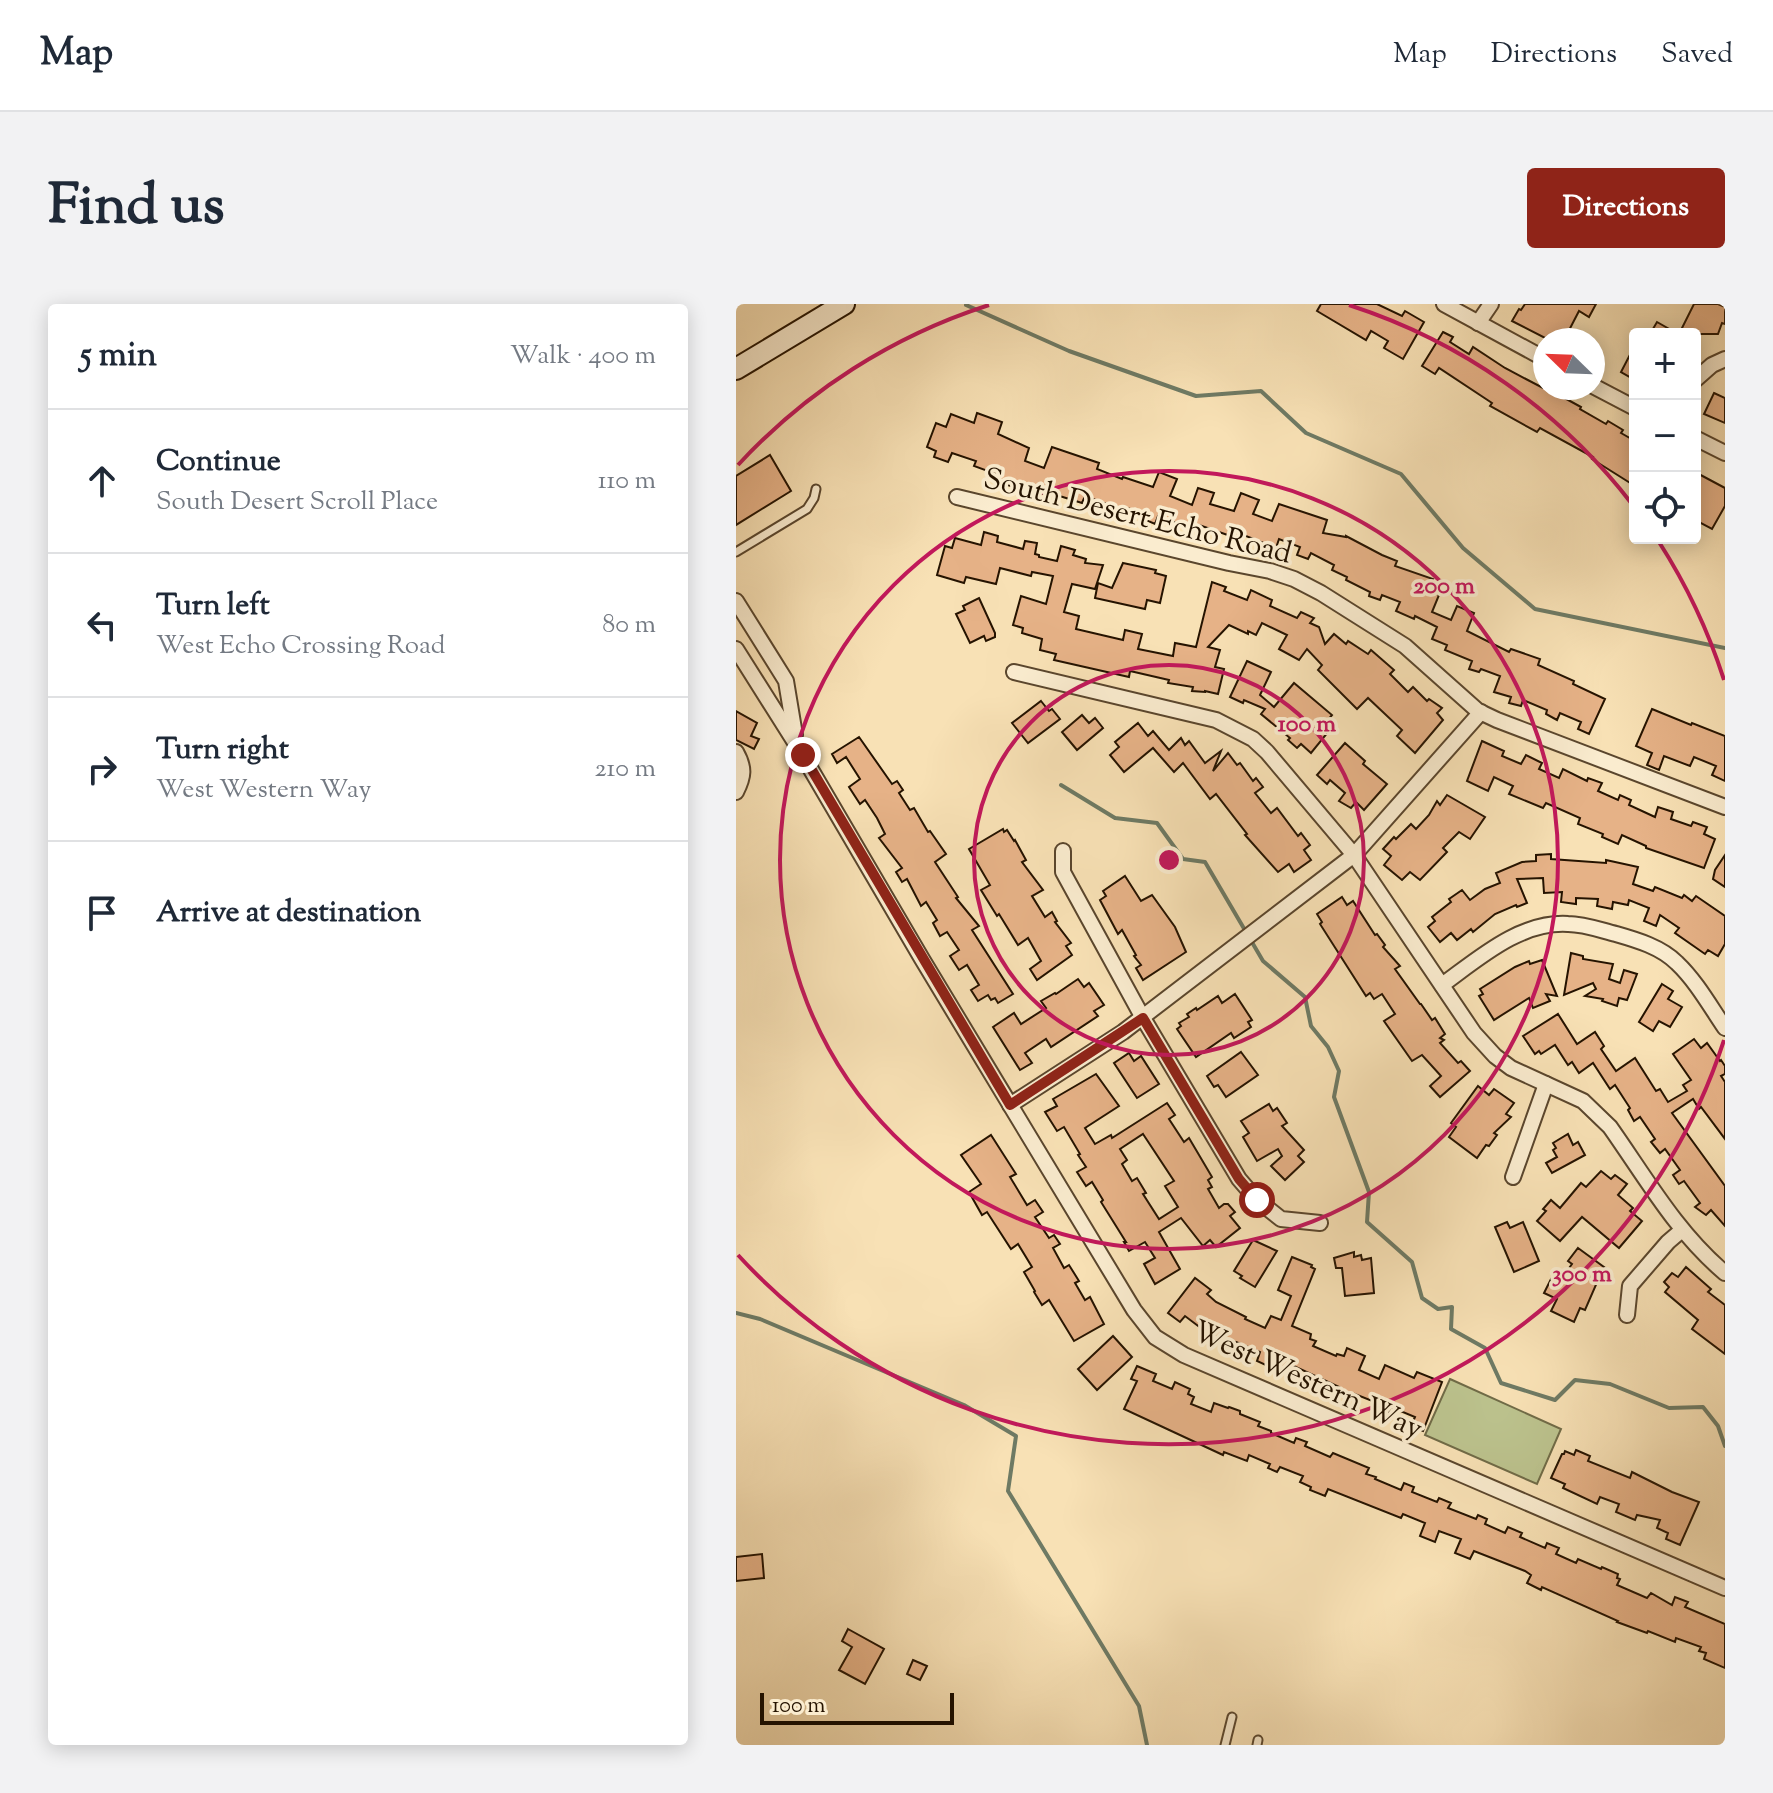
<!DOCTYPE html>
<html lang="en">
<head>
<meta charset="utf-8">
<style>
	body { margin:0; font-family:"Sorts Mill Goudy",serif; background:#f2f2f3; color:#1f2937 }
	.controls { position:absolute; right:24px; top:24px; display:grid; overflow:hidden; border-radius:8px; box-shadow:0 4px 20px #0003 }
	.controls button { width:72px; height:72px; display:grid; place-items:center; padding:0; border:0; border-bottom:2px solid #e0e1e3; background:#fff; color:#1f2937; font:40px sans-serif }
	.compass { position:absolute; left:797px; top:24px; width:72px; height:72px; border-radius:50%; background:#fff; box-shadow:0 4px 20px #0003; rotate:293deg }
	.scale { position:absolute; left:24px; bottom:20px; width:194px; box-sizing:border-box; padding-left:8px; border:4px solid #251300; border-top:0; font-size:22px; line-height:28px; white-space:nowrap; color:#251300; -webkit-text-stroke:6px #faeccf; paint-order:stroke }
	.stop { position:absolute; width:24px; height:24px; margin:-18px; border:6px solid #8f2418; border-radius:50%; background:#fff }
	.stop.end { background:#8f2418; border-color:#fff; box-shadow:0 2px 8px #0008 }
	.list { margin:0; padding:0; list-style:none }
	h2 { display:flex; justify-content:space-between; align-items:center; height:104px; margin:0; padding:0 32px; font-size:34px }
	h2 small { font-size:26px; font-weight:400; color:#747a83 }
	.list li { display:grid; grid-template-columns:52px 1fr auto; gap:24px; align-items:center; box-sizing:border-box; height:144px; padding:0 32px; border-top:2px solid #e0e1e3 }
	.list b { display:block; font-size:30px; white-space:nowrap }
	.list p { margin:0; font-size:26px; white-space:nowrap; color:#747a83 }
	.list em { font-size:26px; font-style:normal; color:#747a83 }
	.icon { flex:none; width:44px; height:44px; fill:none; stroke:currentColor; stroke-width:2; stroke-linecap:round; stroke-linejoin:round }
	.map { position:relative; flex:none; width:989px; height:1441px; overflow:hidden; border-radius:8px }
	header { display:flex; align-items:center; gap:48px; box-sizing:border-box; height:112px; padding:0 40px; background:#fff; border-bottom:2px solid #e0e1e3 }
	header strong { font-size:38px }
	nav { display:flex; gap:44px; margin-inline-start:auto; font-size:28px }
	.intro { display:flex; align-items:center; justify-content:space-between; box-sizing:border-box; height:192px; padding:0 48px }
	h1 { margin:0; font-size:56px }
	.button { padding:20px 36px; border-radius:8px; background:#8f2418; color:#fff; font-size:28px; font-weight:700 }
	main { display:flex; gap:48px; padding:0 48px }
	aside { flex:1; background:#fff; border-radius:8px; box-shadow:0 4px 20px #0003 }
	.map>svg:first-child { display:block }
	.green { fill:#bcc38e; stroke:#706b47; stroke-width:2 }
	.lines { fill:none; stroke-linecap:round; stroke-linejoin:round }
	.stream { stroke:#6e7a64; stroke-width:4 }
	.building { fill:#e6b287; stroke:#251300; stroke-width:2; fill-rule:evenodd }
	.service-casing { stroke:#5a462d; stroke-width:11 }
	.minor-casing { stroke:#5a462d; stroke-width:18 }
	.secondary-casing { stroke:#251300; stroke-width:24 }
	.service { stroke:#faeccf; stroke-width:7 }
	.minor { stroke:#faeccf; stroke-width:14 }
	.secondary { stroke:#faeccf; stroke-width:20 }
	.route { stroke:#8f2418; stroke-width:10 }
	.ring { fill:none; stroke:#c2185b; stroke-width:4 }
	.labels { text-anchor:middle; stroke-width:7; stroke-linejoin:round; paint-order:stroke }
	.street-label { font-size:30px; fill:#251300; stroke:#faeccf }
	.centre { fill:#c2185b; stroke:#faeccf; stroke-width:4 }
	.ring-label { font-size:24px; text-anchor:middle; font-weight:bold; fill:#c2185b; stroke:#faeccf; stroke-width:7; stroke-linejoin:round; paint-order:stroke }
</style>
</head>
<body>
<header>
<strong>Map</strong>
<nav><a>Map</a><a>Directions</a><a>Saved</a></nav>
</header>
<div class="intro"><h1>Find us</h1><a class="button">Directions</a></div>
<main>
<aside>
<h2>5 min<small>Walk · 400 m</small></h2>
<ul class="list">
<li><svg class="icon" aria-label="ahead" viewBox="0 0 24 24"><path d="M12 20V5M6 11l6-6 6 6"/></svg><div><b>Continue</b><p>South Desert Scroll Place</p></div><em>110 m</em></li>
<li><svg class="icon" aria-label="left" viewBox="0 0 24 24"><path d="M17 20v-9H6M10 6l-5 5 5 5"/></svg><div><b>Turn left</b><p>West Echo Crossing Road</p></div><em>80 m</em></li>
<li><svg class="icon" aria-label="right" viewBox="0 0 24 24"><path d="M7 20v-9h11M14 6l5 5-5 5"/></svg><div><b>Turn right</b><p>West Western Way</p></div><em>210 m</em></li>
<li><svg class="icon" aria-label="arrive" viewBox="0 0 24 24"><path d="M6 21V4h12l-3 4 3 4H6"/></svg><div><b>Arrive at destination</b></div></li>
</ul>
</aside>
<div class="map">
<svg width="989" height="1441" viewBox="0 0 989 1441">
	<rect width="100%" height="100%" fill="#f8e1b5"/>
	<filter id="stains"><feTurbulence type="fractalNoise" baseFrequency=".0025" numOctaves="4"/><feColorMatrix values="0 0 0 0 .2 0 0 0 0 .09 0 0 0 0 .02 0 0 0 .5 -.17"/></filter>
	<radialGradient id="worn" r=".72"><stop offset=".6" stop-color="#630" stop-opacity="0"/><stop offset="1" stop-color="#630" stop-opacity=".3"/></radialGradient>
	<path class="green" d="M714 1075 825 1125 801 1180 689 1131Z"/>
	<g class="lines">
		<g class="stream">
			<path d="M230 1 333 47 460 92 525 87 570 129 665 170 727 244 799 305 989 344"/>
			<path d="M325 481 379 514 421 519 447 555 469 558 527 657 569 693 575 722 592 743 603 767 598 793 633 888 631 918 676 958 686 994 702 1005 716 1003 715 1025 749 1044 765 1079 819 1096 839 1076 874 1080 933 1104 967 1103 982 1122 989 1142"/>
			<path d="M0 1009 24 1015 228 1101 280 1132 272 1187 403 1402 411 1441"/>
		</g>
	</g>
	<g class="building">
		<path d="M585 0H641L666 12 669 7 688 18 667 55 648 44 652 37 635 27 630 36 581 7Z"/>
		<path d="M789 0H860L853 13 843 7 828 36H813L776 17 783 5 785 6Z"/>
		<path d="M958 0H982L989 3V20L986 19 982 30H943Z"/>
		<path d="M921 18 942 30H914Z"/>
		<path d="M707 28 717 33 714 38 733 50 737 43 769 64 807 84H820L825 87 823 91 845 103 844 105 870 120 872 117 887 126 885 129 899 137V182L856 155 857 153 804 124 801 128 754 102 756 99 703 64 699 70 686 62Z"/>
		<path d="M899 41V76L885 68Z"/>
		<path d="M978 89 989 94V119L968 110Z"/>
		<path d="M241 109 266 118 262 130 293 144 289 157 308 164 316 143 363 159 361 165 386 175 387 173 417 183 423 168 441 175 434 192 456 201 462 184 478 189 474 200 498 207 505 189 523 196 517 210 536 217 543 200 591 216 587 229 610 233V232L646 251 661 257 659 262 697 275 692 286 703 291 696 308 715 316 721 302 738 309 731 327 773 348 775 345 804 355 802 361 838 377 837 380 869 395 853 430 842 425 845 418 824 409 821 416 810 410 811 406 787 396 785 402 773 399 775 393 758 388 764 372 745 365 743 368 733 365 736 357 709 346 711 341 696 335 701 323 679 312 678 315 660 307 664 298 646 291 644 296 633 292 634 288 610 276 611 273 596 266 598 261 575 249 572 255 561 251 564 243 543 235 539 247 527 242 528 239 505 230 503 235 463 221 461 225 451 223 422 212 419 220 405 214 407 209 388 203 387 206 349 192 346 199 314 189 313 192 276 178 275 182 261 178 263 171 238 162 240 157 216 149 212 158 198 153 200 147 191 143 200 119 210 123 215 110 238 119Z"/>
		<path d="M34 151 55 187 0 221V172Z"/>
		<path d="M959 168 989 184V202L976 225 959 216Z"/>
		<path d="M248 228 262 232 261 238 287 245 289 237 301 239 299 250 303 251V253L321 257 325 242 339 246 337 251 350 255 349 259 367 261 359 285 336 280 328 308 343 312 340 325 387 336 389 326 406 330 402 345 437 352 439 339 460 343 476 278 490 283 488 287 511 296 515 286 536 296 534 302 561 314 565 308 578 314 574 319 583 323 589 340 598 330 610 340 612 337 632 350 635 346 658 366 654 370 672 388 677 383 691 397 693 395 706 404 701 409 707 416 679 449 661 432 666 426 632 394 621 405 582 366 586 361 571 345 563 356 543 345 551 331 526 319 520 331 512 327V330L493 321 472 343 484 346 479 363 488 365 482 390 469 387V388L456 387 457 383 432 379 433 376 394 367 393 373 318 356 320 350 304 346 306 335 286 329 287 324 277 321 285 292 310 300 317 272 296 268 295 272 264 264 260 280 230 273 228 279 201 271 209 242 216 244 219 234 245 241Z"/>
		<path d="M387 259 420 266 419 269 430 272 424 299 411 296 409 305 359 294 362 279 376 284Z"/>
		<path d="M243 294 259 329V333L250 337 248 332 234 339 220 310 229 306 227 302Z"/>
		<path d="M511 357 535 368 524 391 538 403 558 379 596 411 591 417 597 422 575 449 565 440 561 444 552 436 554 434 525 410 529 405 508 396 507 399 494 393Z"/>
		<path d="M305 397 313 407 316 405 324 415 292 439 276 419Z"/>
		<path d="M916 405 955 421 956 419 989 432V477L976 471 980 462 958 453 954 462 928 452 923 466 911 461 916 449 900 442Z"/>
		<path d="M0 407 21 419 15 432 23 435 18 445 0 436Z"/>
		<path d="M346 411 353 419 359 414 367 424 341 446 326 428Z"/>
		<path d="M402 419 412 432 417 427 433 446 445 434 449 441 453 437 469 459 485 447 477 467 492 449 501 461 504 459 517 477 520 474 527 483 519 489 535 509 541 504 562 532 565 529 574 541 568 546 575 556 558 568 553 560 542 568 509 531 511 530 480 490 474 495 447 459 438 468 417 444 388 468 374 451 383 443 379 438Z"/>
		<path d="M123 433 156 480 161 477 167 486 163 489 174 506 178 504 192 528 194 527 210 550 199 558 222 593 220 594 243 622 236 626 277 690 262 699 259 694 255 696 252 691 242 697 235 686 243 681 231 661 223 666 214 652 223 646 211 628 204 632 197 619 201 616 190 598 185 602 171 575 166 578 160 568 166 564 143 534 149 530 141 514 129 496 124 500 113 483 124 475 110 453 101 459 96 450Z"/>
		<path d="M746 437 768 447 766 452 785 460 790 451 806 459 803 465 823 474 827 465 851 477 852 474 866 479 862 487 882 496 884 491 895 496 893 501 919 513 922 503 937 508 935 515 955 522 957 518 971 523 968 530 979 535 968 564 910 544V542L886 531 882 540 866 533 867 530 842 520 844 514 810 499 807 504 773 490 777 482 758 473 752 487 731 477Z"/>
		<path d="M609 439 629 457 627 460 651 480 628 506 620 498 615 504 603 497 609 489 594 476 591 480 581 471Z"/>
		<path d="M711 491 749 513 734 535 723 528 707 544 711 548 684 576 674 568 666 576 648 561 655 552 647 545 658 533 660 535 675 520 680 525 693 511 701 497 704 501Z"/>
		<path d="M267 525 268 528 271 526 278 537 279 536 290 556 286 558 307 586 296 592 309 613 316 608 321 617 319 618 335 639 330 642 336 651 301 676 294 665 305 657 292 634 282 641 263 610 261 612 245 586 254 581 233 545Z"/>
		<path d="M815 550V555L870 559V556L902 563 897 580 917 587 919 583 946 594 948 591 956 597 960 592 989 612V640L982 652 972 646 969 650 939 629 943 624 924 611 920 622 908 617 913 604 893 596 892 601 877 598 876 605 861 602 862 595 840 594V600L825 598 826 588 808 589 807 574 781 575 791 599 781 603 780 601 759 610 737 628 735 625 721 636 715 629 704 638 692 623 699 617 696 613 715 598 713 595 726 586 734 596 749 585 764 579 760 569 786 558 800 557V551Z"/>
		<path d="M989 551V583L977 575 979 566Z"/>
		<path d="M389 572 405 597 416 591 439 623 450 648 407 676 400 664 405 661 398 652 400 651 386 626 382 630 364 596 370 592 367 587Z"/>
		<path d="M606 593 611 601 617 597 639 631 641 630 649 641 647 643 664 662 659 665 684 700H685L696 716 699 714 709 730 704 734 708 736 704 739 722 759 725 757 734 767 704 793 694 782 705 772 686 751 676 757 648 717 659 710 646 690 638 695 634 689 630 692 584 620 586 618 581 610Z"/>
		<path d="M835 649 847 652V655L877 660 873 675 884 679 888 666 901 670 891 696 883 694 881 702 866 697 867 695 849 692 860 685 857 679 828 691Z"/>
		<path d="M806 656 821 692 810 690 814 697 797 704 793 694 758 716 743 692 747 690 744 685 779 663 793 657 794 660Z"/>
		<path d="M342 675 348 683 353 679 368 701 358 707 362 712 315 743 310 735 289 749 296 759 284 766 257 723 278 709 285 720 310 704 305 697 319 689 320 690Z"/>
		<path d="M926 680 937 687 932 695 946 703 934 723 923 717 917 727 903 718Z"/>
		<path d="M499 690 516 716 512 718 515 723 498 734 495 729 460 753 441 725 445 722 443 719 453 713 451 710 460 704 461 706 482 692 486 699Z"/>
		<path d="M822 710 841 740 859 728 868 742 865 745 880 767 899 754 920 787 924 785 932 798 951 787 947 781 955 776 937 750 958 735 965 744 971 739 984 757 985 756 989 762V770L985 772 989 778V835L965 803 963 805 957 795 936 809 989 882V922L975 906 970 911 959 903 964 899 948 877 943 880 937 871 944 866 929 845 924 849 915 838 919 835 904 813 898 817 892 806 894 804 879 781 874 785 857 759 843 769 836 758 832 761 819 741 805 750 803 747 799 750 787 732Z"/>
		<path d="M505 748 522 771 490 793 482 781 478 783 471 772Z"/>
		<path d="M393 749 398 757 405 752 423 780 401 794 378 759Z"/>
		<path d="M360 770 383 802 349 824 359 840 375 831 376 834 431 799 439 811 433 815 448 838 453 834 476 873 472 876 476 883 472 885 483 904 488 900H492L499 908 494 912 504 924 480 943 474 936 467 942 445 914 423 928 444 965 419 980 408 960 419 954 409 938 393 947 388 938H390L365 898 367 896 356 878 350 882 341 868 350 863 342 851 344 850 328 823 321 827 309 808 321 802 317 795ZM407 830 438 877 429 882 442 903 423 915 407 890 410 889 401 874 396 877 386 860 391 856 384 845Z"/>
		<path d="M742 782 753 791 758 785 778 799 770 810 775 813 758 829 761 831 753 842 750 841 741 854 713 833 720 823 715 819Z"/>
		<path d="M533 800 537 807 541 804 551 819 546 822 568 846 562 852 568 858 549 876 535 862 546 852 542 845 521 857 507 833 513 829 505 817Z"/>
		<path d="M832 830 837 841 842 838 849 851 816 869 810 859 821 853 817 846 820 844 817 839Z"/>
		<path d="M255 831 280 870 274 873 291 901 299 896 307 908 299 913 313 934 318 931 324 940 317 944 328 964 333 961 343 977 339 979 349 996 354 993 368 1020 338 1037 313 996 306 1001 298 988 299 987 288 968 296 963 282 940 275 945 251 908 246 911 233 888 245 880 225 851Z"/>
		<path d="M865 867 875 875 879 871 891 880 882 891 897 904 894 907 906 917 883 944 846 913 824 937 801 917 810 907 807 905 815 896 824 904 845 879 850 883Z"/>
		<path d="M771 918 774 924 787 918 803 957 778 968 759 923Z"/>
		<path d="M517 936 541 947 519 983 504 974 506 972 498 967Z"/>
		<path d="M842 944 872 966 864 977 862 976 849 1006 844 1004 838 1018 815 1007 821 995 808 989 815 975 823 978 836 960 832 957Z"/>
		<path d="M618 948V953L625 951 626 956 635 954 638 989 609 992 606 964H600L598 954Z"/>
		<path d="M556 953 576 961 575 963 579 965 556 1022 575 1030 574 1035 580 1037 577 1042 600 1052 601 1050 608 1052 611 1044 629 1052 623 1066 643 1075 649 1061 678 1074 681 1068 706 1078 687 1127 675 1122 679 1113 655 1103 652 1109 637 1102 639 1098 619 1090 618 1093 601 1086 603 1083 558 1062 556 1067 536 1059 534 1063 521 1057 524 1048 500 1038 499 1039 488 1034 486 1038 474 1033V1031L449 1012 444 1018 432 1009 459 974 475 986 471 990 480 998 510 1013 509 1015 529 1024 535 1012 545 1016 555 992 542 986Z"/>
		<path d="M950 963 975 985 972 988 989 1001V1050L956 1025 962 1016 929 988 933 983 928 978 936 969 942 973Z"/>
		<path d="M377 1032 396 1053 361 1086 342 1065Z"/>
		<path d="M401 1062 420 1070 417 1077 436 1085 439 1078 454 1085 452 1090 458 1093 455 1100 475 1108 478 1099 492 1104 493 1103 504 1107V1110L524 1118 522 1122 535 1127V1129L558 1139 560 1134 571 1138 569 1142 594 1153 597 1149 633 1164 630 1170 640 1173 639 1175 665 1186 668 1179 678 1183 676 1188 701 1198 703 1194 715 1199 712 1204 740 1215 742 1211 751 1215 749 1220 769 1229 772 1223 786 1229 784 1233 809 1244 811 1239 823 1244 820 1250 840 1259 842 1255 865 1265 866 1263 882 1270 881 1274 884 1275 881 1281 911 1294 915 1289 936 1301 939 1293 952 1298 949 1303 989 1320V1364L968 1355 970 1349 963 1347 965 1343 940 1334 939 1338 912 1327 911 1329 881 1318 882 1317 806 1283 805 1286 791 1279 795 1271 789 1267 738 1247 734 1255 719 1249 725 1235 703 1227 699 1238 684 1232 689 1219 667 1210 665 1214 592 1185 589 1192 574 1186 575 1183 564 1178 567 1172 544 1163 541 1168 532 1164 534 1160 513 1151 511 1157 488 1148 487 1151 388 1105 401 1077 395 1075Z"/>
		<path d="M840 1146 854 1152 852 1157 894 1174 896 1168 936 1188 963 1198 944 1241 930 1235 932 1229 921 1224 924 1216 901 1211 899 1216 880 1208 883 1200 864 1193 861 1200 827 1184 829 1180 815 1174 826 1150H828L829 1147 838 1151Z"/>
		<path d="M26 1250 28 1274 0 1277V1253Z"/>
		<path d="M112 1325 148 1345 129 1380 103 1366 116 1343 106 1337Z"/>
		<path d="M177 1356 191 1362 184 1376 171 1370Z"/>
	</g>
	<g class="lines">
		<g class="service-casing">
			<g id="service">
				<path d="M0 248 71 205 78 194 80 185"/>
				<path d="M489 1441 496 1413"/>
				<path d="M521 1441 522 1436"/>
			</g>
		</g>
		<g class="minor-casing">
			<g id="minor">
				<path d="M708 0 809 55"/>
				<path d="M742 19 755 0"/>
				<path d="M959 76 976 61 989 55"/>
				<path d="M857 82 899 104"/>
				<path d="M959 134 989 149"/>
				<path d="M221 193 493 259 534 267 558 275 585 289 669 342 742 407 761 416 989 503"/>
				<path d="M0 297 50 377 59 431"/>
				<path d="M0 345 60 440 186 655 398 1006 419 1033 448 1051 989 1284"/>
				<path d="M278 368 480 416 517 435 531 448 618 551 738 729 759 752 775 764 847 797 874 823C910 874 941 929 989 969"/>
				<path d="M0 448C9 464 8 472 0 488"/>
				<path d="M327 547V568L407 714 503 875 521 896 545 915 584 919"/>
				<path d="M706 681C742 655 784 617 832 620 848 620 864 626 880 630 901 636 925 643 941 659 960 677 974 702 989 724"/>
				<path d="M274 801 387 728 618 551 745 408"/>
				<path d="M777 873 810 780"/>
				<path d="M891 1011 894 982 932 938 946 926"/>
			</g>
		</g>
		<g class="secondary-casing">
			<path id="secondary" d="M0 65 108 0"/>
		</g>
		<use href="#service" class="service"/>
		<use href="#minor" class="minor"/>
		<use href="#secondary" class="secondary"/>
	</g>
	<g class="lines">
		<path class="route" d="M67 451 274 801 407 714 503 875 521 896"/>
	</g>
	<g class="ring">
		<circle cx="433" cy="556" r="195"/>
		<circle cx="433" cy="556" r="389"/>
		<path d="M988 736A584 584 0 0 1 2 951M2 161A584 584 0 0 1 253 1M613 1A584 584 0 0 1 896 200M923 238A584 584 0 0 1 988 376"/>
	</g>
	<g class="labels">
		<g class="street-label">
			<text transform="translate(402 211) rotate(14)" y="10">South Desert Echo Road</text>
			<text transform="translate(572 1075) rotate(24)" y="10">West Western Way</text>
		</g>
	</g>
	<circle cx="433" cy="556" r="12" class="centre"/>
	<g class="ring-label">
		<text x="708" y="289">200 m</text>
		<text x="571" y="427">100 m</text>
		<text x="846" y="977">300 m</text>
	</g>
	<rect width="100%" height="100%" filter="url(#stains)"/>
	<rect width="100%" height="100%" fill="url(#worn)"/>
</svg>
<div class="controls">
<button>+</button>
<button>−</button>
<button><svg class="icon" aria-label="locate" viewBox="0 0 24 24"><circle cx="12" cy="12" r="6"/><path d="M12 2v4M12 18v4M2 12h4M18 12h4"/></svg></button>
</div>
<svg class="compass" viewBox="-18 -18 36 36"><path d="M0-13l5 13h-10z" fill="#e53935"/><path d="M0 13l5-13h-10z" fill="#747a83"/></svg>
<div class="scale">100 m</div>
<div class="stop" style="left:521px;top:896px"></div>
<div class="stop end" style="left:67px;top:451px"></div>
</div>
</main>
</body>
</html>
